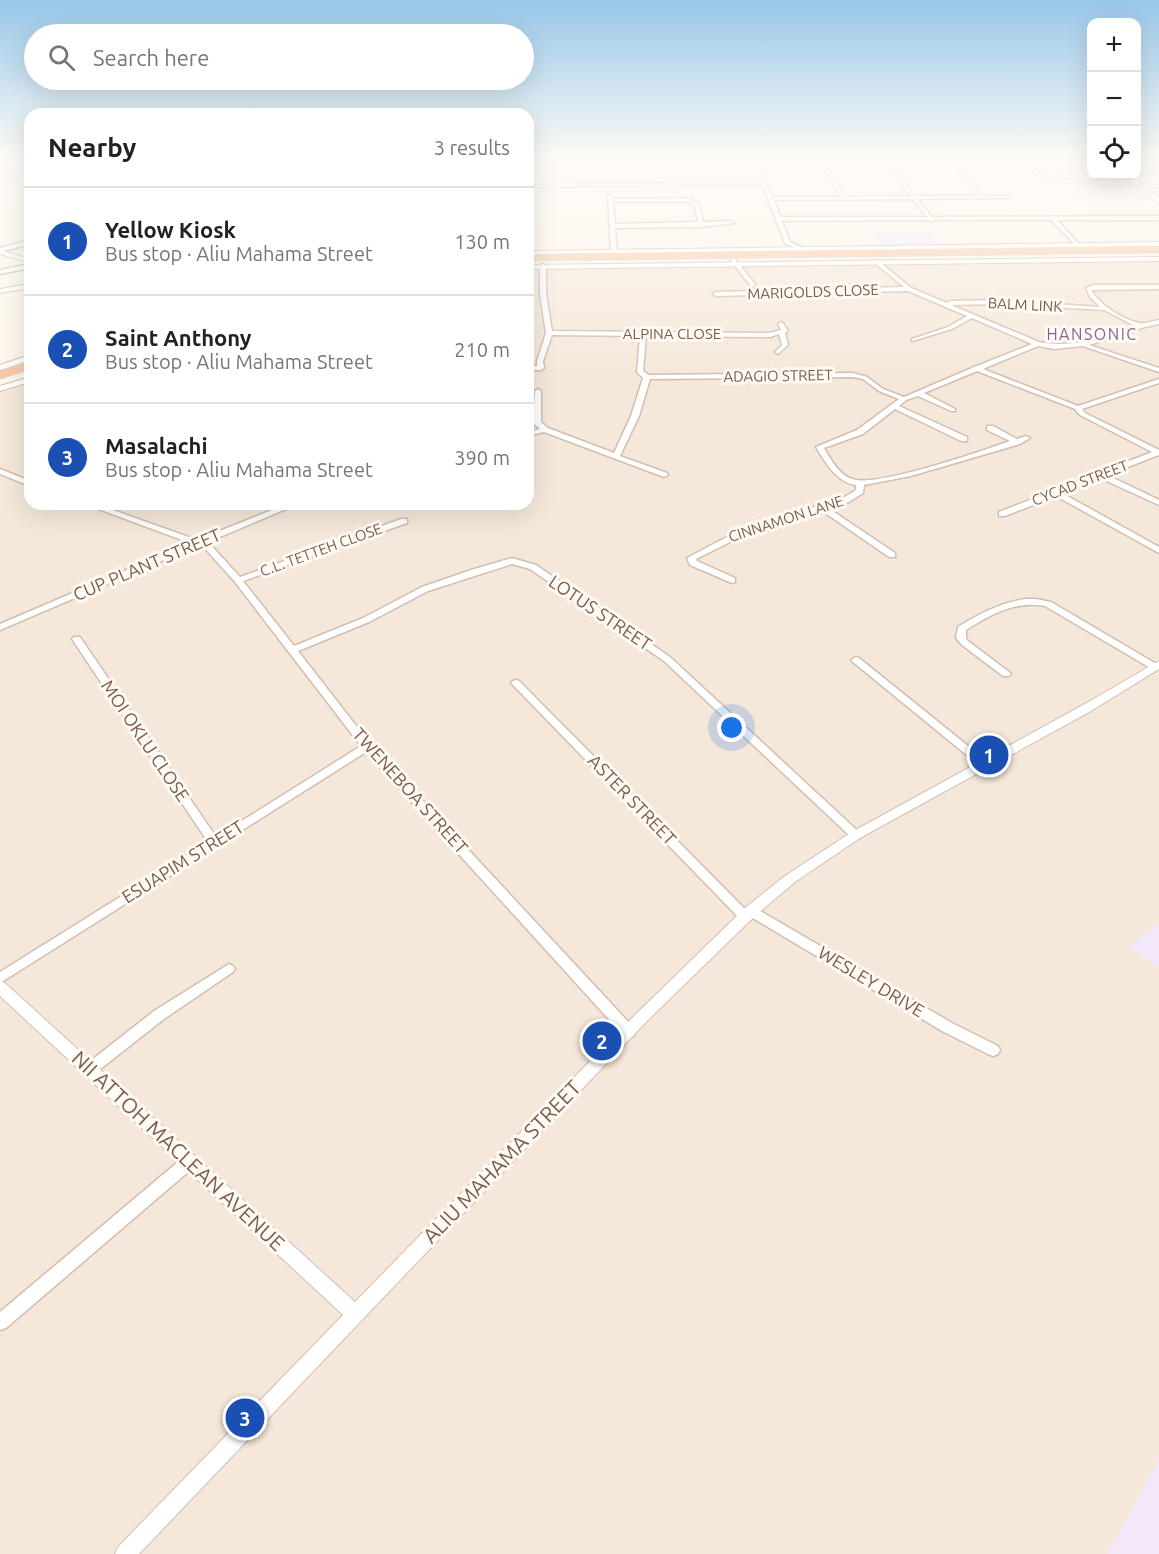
<!DOCTYPE html>
<html lang="en">
<head>
<meta charset="utf-8">
<style>
	body { margin:0; font-family:Ubuntu,sans-serif; background:#f2f2f2; color:#222 }
	.controls { position:absolute; right:18px; top:18px; display:grid; overflow:hidden; border-radius:12px; box-shadow:0 6px 24px #0002 }
	.controls button { width:54px; height:54px; display:grid; place-items:center; padding:0; border:0; border-bottom:2px solid #e0e0e0; background:#fff; color:#222; font:30px sans-serif }
	.you { position:absolute; left:732px; top:728px; width:21px; height:21px; margin:-15px; border:4px solid #fff; border-radius:50%; background:#1a73e8; box-shadow:0 0 0 9px #1a73e833 }
	.badge { display:grid; place-items:center; width:39px; height:39px; border-radius:50%; background:#7c3aed; color:#fff; font-size:20px; font-weight:700 }
	.pin { position:absolute; translate:-50% -50%; border:3px solid #fff; box-shadow:0 2px 6px #0006 }
	.list { margin:0; padding:0; list-style:none }
	h2 { display:flex; justify-content:space-between; align-items:center; height:78px; margin:0; padding:0 24px; font-size:26px }
	h2 small { font-size:20px; font-weight:400; color:#767676 }
	.list li { display:grid; grid-template-columns:39px 1fr auto; gap:18px; align-items:center; box-sizing:border-box; height:108px; padding:0 24px; border-top:2px solid #e0e0e0 }
	.list b { display:block; font-size:22px; white-space:nowrap }
	.list p { margin:0; font-size:20px; white-space:nowrap; color:#767676 }
	.list em { font-size:20px; font-style:normal; color:#767676 }
	.icon { flex:none; width:33px; height:33px; fill:none; stroke:currentColor; stroke-width:2; stroke-linecap:round; stroke-linejoin:round }
	.map { position:relative; flex:none; width:1159px; height:1554px; overflow:hidden }
	.search { position:absolute; background:#fff; box-shadow:0 6px 24px #0002; left:24px; top:24px; width:510px; height:66px; display:flex; align-items:center; gap:15px; box-sizing:border-box; padding:0 21px; border-radius:33px; color:#767676; font-size:22px }
	.panel { position:absolute; background:#fff; box-shadow:0 6px 24px #0002; left:24px; top:108px; width:510px; height:402px; border-radius:18px }
	.map>svg:first-child { display:block }
	.residential { fill:#f5e8da }
	.education { fill:#f3e8fa }
	.lines { fill:none; stroke-linecap:round; stroke-linejoin:round }
	.minor-casing { stroke:#d1beb0; stroke-width:3 }
	.tertiary-casing { stroke:#d1beb0; stroke-width:2 }
	.secondary-casing { stroke:#d6c0b0; stroke-width:2 }
	.trunk-casing { stroke:#dad1cd; stroke-width:3 }
	.minor { fill:#fff; fill-rule:evenodd }
	.tertiary { fill:#fff; fill-rule:evenodd }
	.secondary { fill:#fff; fill-rule:evenodd }
	.trunk { fill:#f9c8a4; fill-rule:evenodd }
	.labels { text-anchor:middle; stroke-width:6; stroke-linejoin:round; paint-order:stroke }
	.far-street-label { font-size:15px; fill:#7a5c4d; stroke:#fffaf3 }
	.far-neighbourhood-label { font-size:16px; letter-spacing:1.5px; fill:#846695; stroke:#fffaf3 }
	.street-label { font-size:18px; fill:#7a5c4d; stroke:#fffaf3 }
	.near-street-label { font-size:21px; fill:#7a5c4d; stroke:#fffaf3 }
</style>
</head>
<body>
<div class="map">
<svg width="1159" height="1554" viewBox="0 0 1159 1554">
	<rect width="100%" height="100%" fill="#fdf6ec"/>
	<path class="residential" d="M1159 260V1554H0V393L30 382V504H528V269Z"/>
	<g class="education">
		<path d="M932 231 943 246 882 247 873 232Z"/>
		<path d="M1159 923V967L1129 947Z"/>
		<path d="M1159 1459V1554H1107Z"/>
	</g>
	<g class="lines">
		<g class="minor-casing">
			<g id="minor">
				<path d="M753 160H757L772 197H841L819 160H823L846 197 910 196 885 160H889L915 196H978L952 160H956L983 196H1007L1009 197 1007 198 917 199 932 217 1159 216V220H1057L1079 244 1077 247 1051 220H934L932 222 929 220 782 221 790 242 804 248V250L802 251 785 243 762 184 528 187V185L761 182 755 165 683 166 681 165 683 164 754 163ZM912 199 927 217H780L774 200Z"/>
				<path d="M1021 160H1026C1038 171 1043 179 1061 180L1055 170 1057 169 1066 180 1138 183 1140 184 1138 185 1050 182 1042 180Z"/>
				<path d="M621 163 623 165 528 166V164Z"/>
				<path d="M6 173 30 179V181L6 175Z"/>
				<rect x="1136" y="173" width="23" height="2"/>
				<path d="M1142 189H1159V191H1144Z"/>
				<path d="M610 194 612 195 613 199 690 198 699 203 703 222 731 221 734 223 701 227 615 228 617 252 614 254 611 252 608 195ZM613 202H689L694 204 698 222 615 224Z"/>
				<path d="M30 240V244L0 252V248Z"/>
				<path d="M731 259H735L755 284V286H751L731 261Z"/>
				<path d="M877 260 911 288 947 303 950 301 999 300 1100 307 1090 297 1086 288 1094 285H1159V289L1091 290C1101 305 1121 319 1140 323 1145 324 1153 321 1159 320V324L1145 327 1089 345 1159 368V372L1083 346 1054 349 1038 346 983 369 1078 406 1159 379V383L1082 409 1085 413 1159 450V455L1107 475 1159 500V505L1100 478 1062 493 1159 547V553L1056 496 1005 516H999V512L1152 452 1080 415 1075 409 977 371 924 393 955 409V411H951L918 396 906 400 899 406 967 437V441H961L895 409 863 434 824 448C830 458 839 475 852 479 875 488 982 451 1010 441L987 430V426H993L1017 439 1026 436 1030 438 1020 444 911 476 864 485 863 493 849 502 828 508 895 553V557H889L821 510 748 533 696 559 697 561 735 578V582L732 583 690 565 687 558 742 529 843 498 856 490V485C837 483 825 462 816 447L857 430 899 399 879 391 863 379 853 377 650 379 639 416 620 456 667 473 668 475 664 477 544 432 528 436V432L540 429 533 423 535 391 538 389 541 391V422L548 428 614 453 631 416 643 378 637 372 640 336 552 335 543 361 544 368 541 370H528V366H537V361L546 333 540 294V266L543 264 546 266V294L552 331 770 333 781 330 778 324 781 322 783 323 788 331 785 333 788 345 778 354 775 352 782 345 779 334 770 337 646 336 643 371 649 375 853 373 867 377 883 389 904 397 972 368 973 367 977 366 1032 344 972 318 952 329 912 341V339L948 327 967 316 908 291 716 296 713 294 716 292 904 287 875 263V261ZM999 304 1104 310 1135 326C1101 336 1076 349 1039 342L951 305Z"/>
				<path d="M30 264V268L0 274V270Z"/>
				<path d="M0 469 30 481V486L0 474Z"/>
				<path d="M85 504H96L197 540 287 504H298L208 542 240 577 401 519H407V523L243 581 294 646 363 618 422 587 471 570 512 558 536 565 670 657 862 835 860 838H852L664 661 530 569 512 564 428 591 369 622 298 651 371 745 634 1028 635 1032 634 1036 629 1037 624 1036 366 752 0 983V972L208 842 72 639 74 637H80L216 837 361 746 235 582 201 544 0 630V624L190 543Z"/>
				<path d="M1025 599H1036L1051 602 1158 665 1159 668 1152 669 1045 606C1015 600 990 615 966 630V638L968 641 1009 672 1011 674 1009 676H1003L962 645 956 638 958 627C979 614 1000 603 1025 599Z"/>
				<path d="M856 657 859 658 988 762 989 764 988 766H980L853 662 851 660Z"/>
				<path d="M516 680 519 681 746 910 751 906 755 908 952 1023 998 1046 1000 1050 998 1054 993 1056 988 1054 942 1031 751 917 750 921 746 923 742 921 513 685 511 683 513 681Z"/>
				<path d="M229 964 233 966 235 969 233 972 164 1019 94 1074 89 1076 84 1074 82 1070 84 1066 154 1011Z"/>
				<path d="M190 1154 195 1156 197 1161 195 1166 6 1328 0 1330V1312L185 1156Z"/>
			</g>
		</g>
		<g class="tertiary-casing">
			<g id="tertiary">
				<path d="M7 160H16L0 166V162Z"/>
				<path d="M1126 176H1131L1159 199V204Z"/>
				<path d="M1159 242V246L528 255V251Z"/>
				<path d="M1159 257V261L528 269V265Z"/>
				<path d="M30 355V360L0 370V365Z"/>
				<path d="M30 377V382L0 391V386Z"/>
				<path d="M1159 661V669L1091 711 860 838 795 882 756 915 646 1022 139 1554H115L118 1547 343 1315 0 996V981L5 983 355 1302 636 1014 746 907 785 876 852 832 1083 705Z"/>
			</g>
		</g>
		<g class="secondary-casing">
			<g id="secondary">
				<path d="M0 250 30 259V263L0 254Z"/>
				<path d="M30 284V288L0 293V289Z"/>
			</g>
		</g>
		<g class="trunk-casing">
			<g id="trunk">
				<path d="M1159 246V252L528 260V254Z"/>
				<path d="M30 361V368L0 378V371Z"/>
			</g>
		</g>
		<use href="#minor" class="minor"/>
		<use href="#tertiary" class="tertiary"/>
		<use href="#secondary" class="secondary"/>
		<use href="#trunk" class="trunk"/>
	</g>
	<linearGradient id="sky" x2="0" y2="1"><stop stop-color="#97c7e8"/><stop offset="0.42" stop-color="#fefbf6"/><stop offset="1" stop-color="#fefbf6" stop-opacity="0"/></linearGradient>
	<rect width="1159" height="378" fill="url(#sky)"/>
	<g class="labels">
		<g class="far-street-label">
			<text transform="translate(813 292) rotate(-2)" y="5">MARIGOLDS CLOSE</text>
			<text transform="translate(1025 305) rotate(3)" y="5">BALM LINK</text>
			<text x="672" y="339">ALPINA CLOSE</text>
			<text transform="translate(778 376) rotate(-1)" y="5">ADAGIO STREET</text>
			<text transform="translate(1080 483) rotate(-21)" y="5">CYCAD STREET</text>
			<text transform="translate(786 519) rotate(-18)" y="5">CINNAMON LANE</text>
			<text transform="translate(321 550) rotate(-20)" y="5">C.L. TETTEH CLOSE</text>
		</g>
		<g class="far-neighbourhood-label">
			<text x="1092" y="340">HANSONIC</text>
		</g>
		<g class="street-label">
			<text transform="translate(147 565) rotate(-23)" y="6">CUP PLANT STREET</text>
			<text transform="translate(600 613) rotate(34)" y="6">LOTUS STREET</text>
			<text transform="translate(145 741) rotate(56)" y="6">MOI OKLU CLOSE</text>
			<text transform="translate(410 791) rotate(48)" y="6">TWENEBOA STREET</text>
			<text transform="translate(632 800) rotate(46)" y="6">ASTER STREET</text>
			<text transform="translate(183 862) rotate(-32)" y="6">ESUAPIM STREET</text>
			<text transform="translate(871 982) rotate(31)" y="6">WESLEY DRIVE</text>
		</g>
		<g class="near-street-label">
			<text transform="translate(178 1151) rotate(43)" y="7">NII ATTOH MACLEAN AVENUE</text>
			<text transform="translate(502 1162) rotate(-46)" y="7">ALIU MAHAMA STREET</text>
		</g>
	</g>
</svg>
<div class="controls">
<button>+</button>
<button>−</button>
<button><svg class="icon" aria-label="locate" viewBox="0 0 24 24"><circle cx="12" cy="12" r="6"/><path d="M12 2v4M12 18v4M2 12h4M18 12h4"/></svg></button>
</div>
<div class="you"></div>
<div class="pin badge" style="left:989px;top:755px;background:#1a4fb4">1</div>
<div class="pin badge" style="left:602px;top:1041px;background:#1a4fb4">2</div>
<div class="pin badge" style="left:245px;top:1418px;background:#1a4fb4">3</div>
<div class="search"><svg class="icon" aria-label="search" viewBox="0 0 24 24"><circle cx="10" cy="10" r="6"/><path d="M15 15l6 6"/></svg>Search here</div>
<section class="panel">
<h2>Nearby<small>3 results</small></h2>
<ul class="list">
<li><span class="badge" style="background:#1a4fb4">1</span><div><b>Yellow Kiosk</b><p>Bus stop · Aliu Mahama Street</p></div><em>130 m</em></li>
<li><span class="badge" style="background:#1a4fb4">2</span><div><b>Saint Anthony</b><p>Bus stop · Aliu Mahama Street</p></div><em>210 m</em></li>
<li><span class="badge" style="background:#1a4fb4">3</span><div><b>Masalachi</b><p>Bus stop · Aliu Mahama Street</p></div><em>390 m</em></li>
</ul>
</section>
</div>
</body>
</html>
